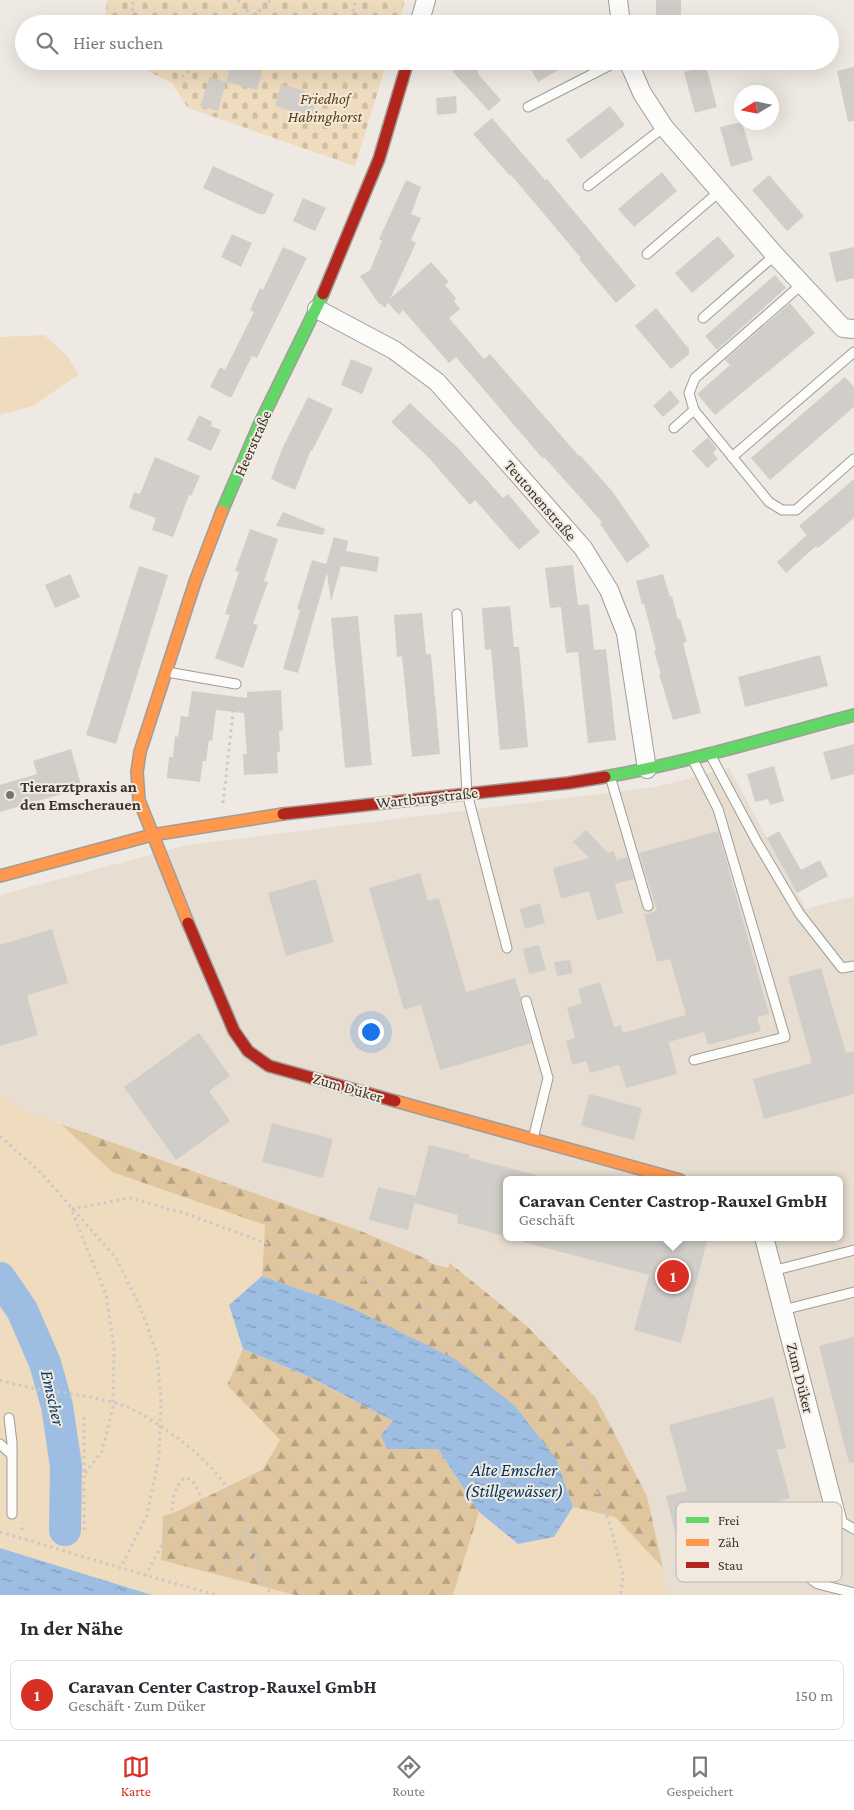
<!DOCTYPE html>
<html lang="de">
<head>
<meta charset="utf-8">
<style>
	body { margin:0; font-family:"Crimson Pro",serif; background:#f7f7f7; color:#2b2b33 }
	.compass { position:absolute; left:734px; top:85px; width:45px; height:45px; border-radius:50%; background:#fff; box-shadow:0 5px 20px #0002; rotate:260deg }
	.you { position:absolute; left:370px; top:1031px; width:18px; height:18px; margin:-12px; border:4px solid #fff; border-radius:50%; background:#1a73e8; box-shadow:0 0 0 8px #1a73e833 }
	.badge { display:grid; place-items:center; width:32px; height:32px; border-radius:50%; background:#d93025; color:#fff; font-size:16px; font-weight:700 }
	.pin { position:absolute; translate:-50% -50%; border:2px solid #fff; box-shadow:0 1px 5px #0006 }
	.popup { position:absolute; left:503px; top:1176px; width:340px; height:65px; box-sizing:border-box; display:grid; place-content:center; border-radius:8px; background:#fff; filter:drop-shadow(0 1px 4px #0005); font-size:16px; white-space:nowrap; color:#7c7c81 }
	.popup b { font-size:19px; color:#2b2b33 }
	.popup::after { content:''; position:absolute; left:50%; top:100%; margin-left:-10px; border:10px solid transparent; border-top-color:#fff }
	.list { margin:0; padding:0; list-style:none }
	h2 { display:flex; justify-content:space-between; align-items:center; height:65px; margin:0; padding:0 20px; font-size:21px }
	h2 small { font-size:16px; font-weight:400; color:#7c7c81 }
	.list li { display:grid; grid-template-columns:32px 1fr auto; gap:15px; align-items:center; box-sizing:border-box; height:70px; margin:0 10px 10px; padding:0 10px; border:1px solid #e1e1e2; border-radius:8px }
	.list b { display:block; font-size:19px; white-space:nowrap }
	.list p { margin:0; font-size:16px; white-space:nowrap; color:#7c7c81 }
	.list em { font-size:16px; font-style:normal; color:#7c7c81 }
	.icon { flex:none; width:28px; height:28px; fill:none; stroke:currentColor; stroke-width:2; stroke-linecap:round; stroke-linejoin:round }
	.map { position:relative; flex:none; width:854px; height:1595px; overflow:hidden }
	.search { position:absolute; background:#fff; box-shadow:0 5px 20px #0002; left:15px; right:15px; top:15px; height:55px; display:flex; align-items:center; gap:12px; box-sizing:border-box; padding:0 18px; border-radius:28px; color:#7c7c81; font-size:19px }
	.sheet { height:145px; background:#fff }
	nav { display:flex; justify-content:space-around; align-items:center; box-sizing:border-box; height:70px; border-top:1px solid #e1e1e2; background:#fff; font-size:14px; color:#7c7c81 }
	nav a { display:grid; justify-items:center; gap:2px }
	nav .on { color:#d93025 }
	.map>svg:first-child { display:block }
	.built { fill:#e7ded1; fill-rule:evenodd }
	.green { fill:#efdbbd }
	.forest { fill:url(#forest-firs) }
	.cemetery { fill:url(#cemetery-stones) }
	.water { fill:url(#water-ripples) }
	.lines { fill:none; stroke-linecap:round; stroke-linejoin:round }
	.river { stroke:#9dbee2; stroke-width:32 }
	.building { fill:#d1cec9 }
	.lane-casing { stroke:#a09d98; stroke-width:11 }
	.street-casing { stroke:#a09d98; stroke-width:20 }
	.fast-casing { stroke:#a09d98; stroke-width:14 }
	.slow-casing { stroke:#a09d98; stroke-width:14 }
	.jam-casing { stroke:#a09d98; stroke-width:14 }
	.path { stroke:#cac9c7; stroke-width:3; stroke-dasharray:2.5 4; stroke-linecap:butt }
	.lane { stroke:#fcfcfb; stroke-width:9 }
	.street { stroke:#fcfcfb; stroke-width:18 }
	.fast { stroke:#63d668; stroke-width:11 }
	.slow { stroke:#ff974d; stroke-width:11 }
	.jam { stroke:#b3261e; stroke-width:11 }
	.path-bridge { stroke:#cac9c7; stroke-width:3; stroke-dasharray:2.5 4; stroke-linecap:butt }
	.poi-dot { fill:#787570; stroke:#f2eade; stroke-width:2 }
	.labels { text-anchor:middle; stroke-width:4; stroke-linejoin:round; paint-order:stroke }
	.park-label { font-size:16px; font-style:italic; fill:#5b3f0c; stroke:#f2eade }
	.street-label { font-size:16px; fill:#393632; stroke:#f2eade }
	.poi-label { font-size:16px; font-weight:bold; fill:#393632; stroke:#f2eade; text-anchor:start }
	.water-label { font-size:18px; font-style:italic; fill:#003868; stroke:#f2eade }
	.key { fill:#f2eade; stroke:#bab4aa; stroke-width:1 }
	.key-label { font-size:14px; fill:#393632 }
</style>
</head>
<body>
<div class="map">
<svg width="854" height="1595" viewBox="0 0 854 1595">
	<defs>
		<pattern id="forest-firs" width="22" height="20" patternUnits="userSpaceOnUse" patternTransform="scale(1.25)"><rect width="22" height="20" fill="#dfc69f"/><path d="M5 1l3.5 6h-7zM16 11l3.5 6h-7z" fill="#b6a282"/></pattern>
		<pattern id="cemetery-stones" width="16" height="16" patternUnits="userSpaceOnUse" patternTransform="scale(1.25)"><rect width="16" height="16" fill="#efdbbd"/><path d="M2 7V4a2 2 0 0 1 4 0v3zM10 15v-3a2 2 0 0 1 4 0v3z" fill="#cebda3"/></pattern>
		<pattern id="water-ripples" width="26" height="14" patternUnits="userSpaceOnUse" patternTransform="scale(1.25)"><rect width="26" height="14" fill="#9dbee2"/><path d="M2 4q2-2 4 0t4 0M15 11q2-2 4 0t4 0" fill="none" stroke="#819bb8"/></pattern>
	</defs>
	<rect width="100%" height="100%" fill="#eee9e2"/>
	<path class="built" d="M729 768 806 909 854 896V1595H669L647 1496 596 1398 527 1326 451 1263 449 1268 428 1262V1260L363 1232 28 1112 0 1095V895L187 845 656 787ZM507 1180H839V1237H507Z"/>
	<g class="green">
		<path d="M44 335 66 355 79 374 33 406 0 415V337Z"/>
		<path d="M0 1095 28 1112 61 1124 112 1172 265 1225 262 1276 229 1305 243 1349 227 1384 280 1440 263 1469 178 1511 163 1516 161 1559 295 1595H152L0 1548Z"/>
		<path d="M573 1507 615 1517 663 1568 669 1595H453L479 1512 518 1544 554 1537Z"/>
	</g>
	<g class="forest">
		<path d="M61 1124 363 1232 429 1260 428 1262 448 1268 450 1263 527 1326 596 1398 647 1496 663 1568 615 1517 573 1507 557 1460 348 1306 262 1276 265 1225 112 1172Z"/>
		<path d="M243 1349 312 1378 393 1421 387 1449H438L479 1512 453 1595H295L161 1560 163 1516 178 1511 263 1469 280 1440 227 1385Z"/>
	</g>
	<g class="cemetery">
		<path d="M107 0H405L398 24H105Z"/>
		<path d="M119 61H387L355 166 188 108 172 83 140 67Z"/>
	</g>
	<g class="water">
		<path d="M262 1276 348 1306 455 1359 515 1406 557 1460 573 1507 554 1537 518 1544 479 1512 438 1449H387L381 1435 393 1421 312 1378 243 1349 229 1305Z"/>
		<path d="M0 1548 152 1595H0Z"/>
	</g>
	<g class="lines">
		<path class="river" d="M0 1278 22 1310 45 1363 57 1406 66 1466 65 1530"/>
	</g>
	<g class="building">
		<rect x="656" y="0" width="25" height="24"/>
		<path d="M232 61H265L257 90 226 82Z"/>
		<path d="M452 61H477L478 74 501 100 489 111 453 72Z"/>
		<path d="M526 61H574L538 82Z"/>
		<path d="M706 66 717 107 695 113 684 72Z"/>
		<path d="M854 67V121L848 122 837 71Z"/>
		<path d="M210 77 226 82 218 111 200 106Z"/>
		<path d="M281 84 305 91 303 97 311 99 310 104 315 105 310 122 294 117 295 112 275 106Z"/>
		<path d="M456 96 457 113 437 115 436 98Z"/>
		<path d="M610 106 625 125 581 159 566 140Z"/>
		<path d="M492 118 545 180 547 179 636 286 616 303 579 259 581 258 511 175 510 176 473 134Z"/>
		<path d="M742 122 753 160 731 167 720 127Z"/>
		<path d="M213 166 274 194 265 214H259L203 188Z"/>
		<path d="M662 172 677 191 634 227 618 209Z"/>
		<path d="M769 175 804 216 787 231 752 190Z"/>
		<path d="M406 180 421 187 411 214 421 218 411 240 416 243 390 299 431 262 449 282 445 285 456 298 454 301 460 309 449 318 484 359 490 354 579 456 580 455 612 491 650 546 627 563 600 524 602 522 544 457 543 459 456 357 449 363 403 310 399 315 388 303 385 308 380 303 379 304 360 276 370 270 382 241 379 239Z"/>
		<path d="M303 198 326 208 315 231 293 221Z"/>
		<path d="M232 234 252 243 241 267 221 257Z"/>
		<path d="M718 236 735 256 692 293 675 273Z"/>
		<path d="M283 247 307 258 257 358 252 356 231 398 210 387 220 367 225 370 254 312 250 310 260 288 263 290Z"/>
		<path d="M854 247V278L836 282 829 253Z"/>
		<path d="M775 275 786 288 717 350 705 336Z"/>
		<path d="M790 303 815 333 715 415 697 394 730 365 725 360Z"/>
		<path d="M656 308 689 349V354L671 369 635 326Z"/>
		<path d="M351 359 373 368 362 394 341 385Z"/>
		<path d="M845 377 854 387V407L770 480 751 458Z"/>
		<path d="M670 390 680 402 663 417 653 406Z"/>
		<path d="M308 397 333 409 312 451 311 450 295 490 271 479 282 449Z"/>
		<path d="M410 403 458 448 503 498 508 494 540 532 519 550 475 500 470 505 429 458 391 422Z"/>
		<path d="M199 415 212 422 211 426 221 430 211 451 187 440Z"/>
		<path d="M708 437 717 449 713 453 718 459 707 468 692 451Z"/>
		<path d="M155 457 200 476 191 496 189 495 173 537 152 530 156 518 129 508 134 492 140 494Z"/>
		<path d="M854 479V518L818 548 816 546 786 573 777 562 807 535 799 526Z"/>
		<path d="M283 512 325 529 323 535 276 526Z"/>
		<path d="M250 529 278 539 264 581 268 582 253 624 258 625 243 668 215 658 230 615 225 614 239 572 235 571Z"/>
		<path d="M334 537 348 541 346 551 379 557 377 572 341 566 331 602 327 573 298 673 283 669 300 610 297 609 312 560 326 564Z"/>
		<path d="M573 565 578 605 589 604 594 650 606 649 616 740 588 743 578 652 566 653 561 607 550 608 545 568Z"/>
		<path d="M139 566 168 575 116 744 86 735Z"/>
		<path d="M70 574 80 597 55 608 45 585Z"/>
		<path d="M663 574 670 597 672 596 678 620 680 619 687 642 683 643 701 713 673 720 659 674H661L654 651 656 650 644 604H642L636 581Z"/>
		<path d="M510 606 514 647H519L528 747 500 750 491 649 485 650 482 608Z"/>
		<path d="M422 613 426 654H431L440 754 412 757 402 656 397 657 394 615Z"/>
		<path d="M358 616 372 765 345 768 331 618Z"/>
		<path d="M820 655 828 686 745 707 738 677Z"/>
		<path d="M281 690 283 730 279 731 280 752H277L278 773 244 775 243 754H247L244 713 216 710 212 741 209 740 206 761H203L200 782 167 778 169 757H173L175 736 178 737 181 716 188 717 192 691 247 698V692Z"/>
		<path d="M854 744V774L831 780 823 752Z"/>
		<path d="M71 749 82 788 0 812V785L37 774 33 761Z"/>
		<path d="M774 766 784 801 770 805 768 799 755 802 747 774Z"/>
		<path d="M586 830 608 853 614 851 617 860 627 857 634 879 615 884 623 913 597 920 589 891 561 899 553 868 589 858 573 842Z"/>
		<path d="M718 831 769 1014 757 1017 761 1031 708 1045 704 1032 669 1042 677 1074 626 1088 619 1065 590 1073 586 1061 572 1065 566 1041 575 1038 567 1008 582 1003 578 989 600 982 614 1027 621 1025 623 1033 686 1015 670 959 657 962 644 914 657 911 639 853Z"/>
		<path d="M779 831 801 870 820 860 828 876 797 893 767 838Z"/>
		<path d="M420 873 428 901 439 898 466 992 515 978 521 998 520 1003 532 1043 440 1070 421 1005 404 1010 369 888Z"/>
		<path d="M316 879 334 942 286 956 268 893Z"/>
		<path d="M540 903 545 923 525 929 520 909Z"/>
		<path d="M52 929 68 983 27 995 38 1035 0 1046V945Z"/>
		<path d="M539 945 546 970 529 974 523 949Z"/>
		<path d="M570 960 573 973 557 976 554 962Z"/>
		<path d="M821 968 846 1053 854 1051V1094L764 1119 753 1079 812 1063 788 977Z"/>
		<path d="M199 1033 230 1076 209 1091 230 1121 176 1160 124 1087Z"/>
		<path d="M589 1094 642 1108 634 1140 581 1126Z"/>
		<path d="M272 1123 333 1139 323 1178 262 1162Z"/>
		<path d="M429 1145 470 1155 469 1158 537 1175 536 1180H507V1237L457 1223 458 1215 414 1203Z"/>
		<path d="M378 1187 416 1196 408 1230 369 1220Z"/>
		<path d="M524 1237H708L681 1343 634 1330 649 1275 523 1242Z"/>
		<path d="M854 1337V1462L849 1463 819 1346Z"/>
		<path d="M773 1397 786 1448 777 1450 790 1498 778 1501 784 1521 735 1534 737 1544 682 1559 666 1496 687 1491 669 1425Z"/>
	</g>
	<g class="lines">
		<g class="lane-casing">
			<g id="lane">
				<path d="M528 107 618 61"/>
				<path d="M588 186 664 127"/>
				<path d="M647 254 720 191"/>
				<path d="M802 284 695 378 689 393 694 410 769 502 782 510H796L854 459"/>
				<path d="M703 318 775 255"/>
				<path d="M674 428 694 410"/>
				<path d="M732 457 854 352"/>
				<path d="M457 614 467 793 507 948"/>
				<path d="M167 672 236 684"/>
				<path d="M711 756 757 842 799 913 842 968 854 966"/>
				<path d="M693 760 718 809 785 1037 694 1060"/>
				<path d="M610 776 648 906"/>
				<path d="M526 1001 548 1078 533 1139"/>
				<path d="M772 1271 854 1250"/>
				<path d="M783 1310 854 1292"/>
				<path d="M9 1418 12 1443V1514"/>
				<path d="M0 1444 12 1455"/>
				<path d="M854 1529 837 1519 810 1573 812 1580 818 1584 854 1593"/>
			</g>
		</g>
		<g class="street-casing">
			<g id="street">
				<path d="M618 0 621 24"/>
				<path d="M419 24 426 0"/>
				<path d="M628 61 642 93 664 127 775 255 843 328 854 329"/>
				<path d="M317 309 394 350 437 382 583 548 609 590 626 633 647 769"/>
				<path d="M764 1237 837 1519"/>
			</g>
		</g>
		<g class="fast-casing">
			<g id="fast">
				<path d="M222 511 259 425 323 294"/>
				<path d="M605 777C689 762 771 737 854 715"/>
			</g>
		</g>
		<g class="slow-casing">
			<g id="slow">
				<path d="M0 876 152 835 283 814"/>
				<path d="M188 923 139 800 137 772 140 752 195 582 222 511"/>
				<path d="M395 1101 680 1180"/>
			</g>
		</g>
		<g class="jam-casing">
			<g id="jam">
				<path d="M323 294 379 159 408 61"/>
				<path d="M283 814 568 783 605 777"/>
				<path d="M188 923 234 1031 248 1051 269 1066 395 1101"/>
			</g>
		</g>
		<g class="path">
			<path d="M238 0 259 24"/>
			<path d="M132 24 133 0"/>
			<path d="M244 24 271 0"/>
			<path d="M349 24 356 0"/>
			<path d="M312 61 330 66 337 61"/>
			<path d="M182 77 200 61"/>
			<path d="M223 803 235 695"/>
			<path d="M0 1136 42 1174 116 1258 141 1309 157 1354 161 1399 159 1456 147 1515 121 1567"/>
			<path d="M84 1417V1530"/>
			<path d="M85 1473 102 1451 113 1407 114 1348 106 1295 71 1209 130 1198 187 1214 342 1271 409 1299 456 1325 501 1361 553 1417 588 1471 609 1521 623 1575 621 1592 616 1595"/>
			<path d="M22 1530V1523"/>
			<path d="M0 1532C73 1553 144 1576 217 1595"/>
			<path d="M245 1533C233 1566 232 1561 261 1581"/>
			<path d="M245 1533 255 1556 261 1581"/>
			<path d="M255 1556 260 1554"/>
			<path d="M145 1576 163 1543 171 1516 174 1494 180 1481 185 1478 191 1479C202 1494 202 1503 208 1520 214 1535 221 1549 226 1564L237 1561"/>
		</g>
		<use href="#lane" class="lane"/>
		<use href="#street" class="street"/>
		<use href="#fast" class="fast"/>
		<use href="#slow" class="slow"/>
		<use href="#jam" class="jam"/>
		<path class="path-bridge" d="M0 1380C37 1392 78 1392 115 1403 135 1408 153 1421 169 1432 233 1476 252 1522 270 1595"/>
	</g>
	<circle class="poi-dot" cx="10" cy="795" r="5"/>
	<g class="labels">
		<g class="park-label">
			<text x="325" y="104">Friedhof<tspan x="325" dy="18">Habinghorst</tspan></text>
		</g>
		<g class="street-label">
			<text transform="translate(252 443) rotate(-66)" y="6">Heerstraße</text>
			<text transform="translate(541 500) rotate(49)" y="6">Teutonenstraße</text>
			<text transform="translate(427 797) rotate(-6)" y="6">Wartburgstraße</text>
			<text transform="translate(348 1087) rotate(16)" y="6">Zum Düker</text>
			<text transform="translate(801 1378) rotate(76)" y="6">Zum Düker</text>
		</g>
		<g class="poi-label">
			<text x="20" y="792">Tierarztpraxis an<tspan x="20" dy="18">den Emscherauen</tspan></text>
		</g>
		<g class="water-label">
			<text transform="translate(53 1398) rotate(77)" y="6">Emscher</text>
			<text x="514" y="1476">Alte Emscher<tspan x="514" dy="21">(Stillgewässer)</tspan></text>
		</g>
	</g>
	<rect x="676" y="1502" width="166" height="80" rx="8" class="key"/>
	<rect x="686" y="1517" width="23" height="6" fill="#63d668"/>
	<rect x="686" y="1539" width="23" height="7" fill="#ff974d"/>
	<rect x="686" y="1562" width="23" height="6" fill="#b3261e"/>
	<g class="key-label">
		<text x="718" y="1525">Frei</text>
		<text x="718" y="1547">Zäh</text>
		<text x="718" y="1570">Stau</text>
	</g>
</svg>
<svg class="compass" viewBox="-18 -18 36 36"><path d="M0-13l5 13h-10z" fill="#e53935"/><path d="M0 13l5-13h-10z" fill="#7c7c81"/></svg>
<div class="you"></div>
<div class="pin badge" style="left:673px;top:1276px">1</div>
<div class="popup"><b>Caravan Center Castrop-Rauxel GmbH</b>Geschäft</div>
<div class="search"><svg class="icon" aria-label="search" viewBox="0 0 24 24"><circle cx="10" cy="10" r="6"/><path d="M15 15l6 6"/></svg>Hier suchen</div>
</div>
<section class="sheet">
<h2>In der Nähe<small></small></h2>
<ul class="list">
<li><span class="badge">1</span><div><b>Caravan Center Castrop-Rauxel GmbH</b><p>Geschäft · Zum Düker</p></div><em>150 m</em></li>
</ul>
</section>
<nav>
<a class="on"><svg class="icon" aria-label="map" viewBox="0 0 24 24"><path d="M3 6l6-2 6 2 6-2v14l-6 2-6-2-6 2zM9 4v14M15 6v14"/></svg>Karte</a>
<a><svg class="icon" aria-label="directions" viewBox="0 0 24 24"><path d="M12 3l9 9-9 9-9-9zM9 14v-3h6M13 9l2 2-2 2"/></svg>Route</a>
<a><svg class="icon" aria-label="saved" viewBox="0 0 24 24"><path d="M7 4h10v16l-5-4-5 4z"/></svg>Gespeichert</a>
</nav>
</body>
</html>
